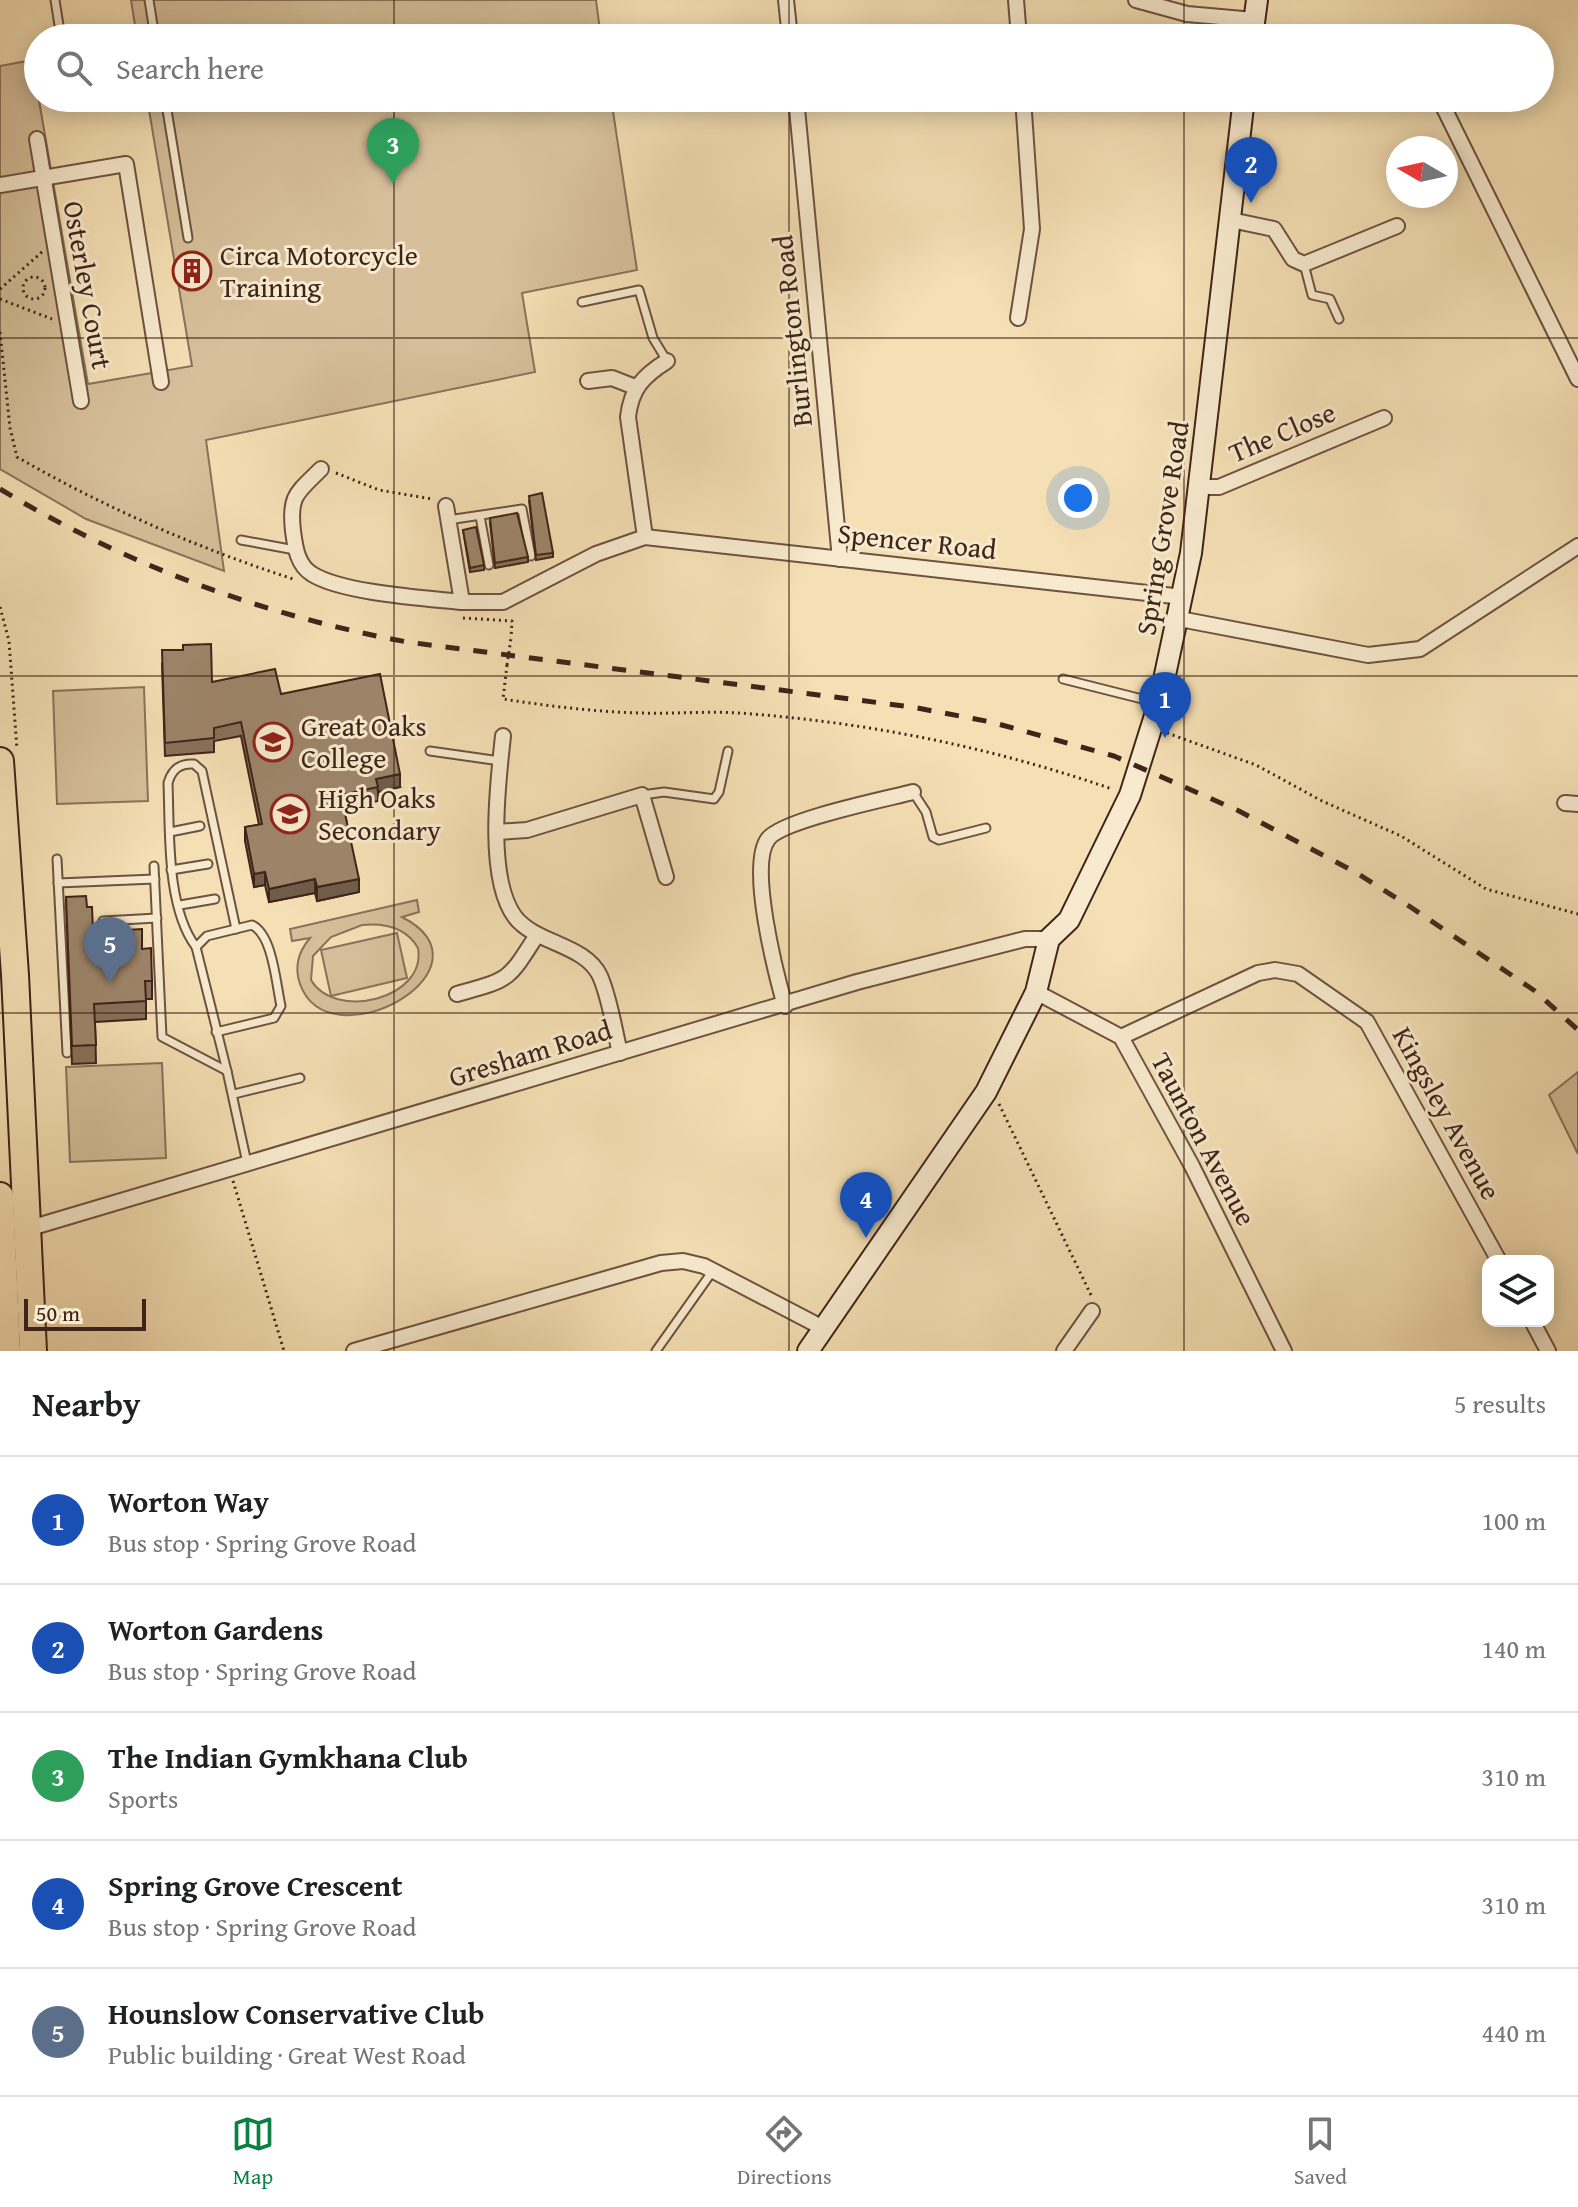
<!DOCTYPE html>
<html lang="en">
<head>
<meta charset="utf-8">
<style>
	body { margin:0; font-family:"Gentium Book Plus",serif; background:#f6f6f6; color:#202124 }
	.controls { position:absolute; right:24px; bottom:24px; display:grid; overflow:hidden; border-radius:16px; box-shadow:0 4px 20px #0003 }
	.controls button { width:72px; height:72px; display:grid; place-items:center; padding:0; border:0; border-bottom:2px solid #e0e0e0; background:#fff; color:#202124; font:40px sans-serif }
	.compass { position:absolute; left:1386px; top:136px; width:72px; height:72px; border-radius:50%; background:#fff; box-shadow:0 4px 20px #0003; rotate:279deg }
	.scale { position:absolute; left:24px; bottom:20px; width:122px; box-sizing:border-box; padding-left:8px; border:4px solid #3f2419; border-top:0; font-size:22px; line-height:28px; white-space:nowrap; color:#3f2419; -webkit-text-stroke:6px #f8eace; paint-order:stroke }
	.you { position:absolute; left:1078px; top:498px; width:28px; height:28px; margin:-20px; border:6px solid #fff; border-radius:50%; background:#1a73e8; box-shadow:0 0 0 12px #1a73e833 }
	.badge { display:grid; place-items:center; width:52px; height:52px; border-radius:50%; background:#0b8043; color:#fff; font-size:26px; font-weight:700 }
	.pin { position:absolute; translate:-50% -66px; filter:drop-shadow(0 2px 4px #0008) }
	.pin::after { content:''; position:absolute; top:42px; width:28px; height:24px; background:inherit; clip-path:polygon(0 0,100% 0,50% 100%) }
	.list { margin:0; padding:0; list-style:none }
	h2 { display:flex; justify-content:space-between; align-items:center; height:104px; margin:0; padding:0 32px; font-size:34px }
	h2 small { font-size:26px; font-weight:400; color:#757577 }
	.list li { display:grid; grid-template-columns:52px 1fr auto; gap:24px; align-items:center; box-sizing:border-box; height:128px; padding:0 32px; border-top:2px solid #e0e0e0 }
	.list b { display:block; font-size:30px; white-space:nowrap }
	.list p { margin:0; font-size:26px; white-space:nowrap; color:#757577 }
	.list em { font-size:26px; font-style:normal; color:#757577 }
	.icon { flex:none; width:44px; height:44px; fill:none; stroke:currentColor; stroke-width:2; stroke-linecap:round; stroke-linejoin:round }
	.map { position:relative; flex:none; width:1578px; height:1351px; overflow:hidden }
	.search { position:absolute; background:#fff; box-shadow:0 4px 20px #0003; left:24px; right:24px; top:24px; height:88px; display:flex; align-items:center; gap:20px; box-sizing:border-box; padding:0 28px; border-radius:44px; color:#757577; font-size:30px }
	.sheet { height:744px; background:#fff }
	nav { display:flex; justify-content:space-around; align-items:center; box-sizing:border-box; height:112px; border-top:2px solid #e0e0e0; background:#fff; font-size:22px; color:#757577 }
	nav a { display:grid; justify-items:center; gap:4px }
	nav .on { color:#0b8043 }
	.map>svg:first-child { display:block }
	.green { fill:#d6bf9a; stroke:#8a725a; stroke-width:2; fill-rule:evenodd }
	.lines { fill:none; stroke-linecap:round; stroke-linejoin:round }
	.lane-casing { stroke:#6c5340; stroke-width:11 }
	.street-casing { stroke:#6c5340; stroke-width:18 }
	.secondary-casing { stroke:#3f2419; stroke-width:24 }
	.highway-casing { stroke:#3f2419; stroke-width:30 }
	.path { stroke:#3f2419; stroke-width:3; stroke-dasharray:2 4; stroke-linecap:butt }
	.lane { stroke:#f8eace; stroke-width:7 }
	.street { stroke:#f8eace; stroke-width:14 }
	.secondary { stroke:#f8eace; stroke-width:20 }
	.highway { stroke:#f5dfb4; stroke-width:26 }
	.rail { stroke:#3f2419; stroke-width:5; stroke-dasharray:14 14; stroke-linecap:butt }
	.path-bridge { stroke:#3f2419; stroke-width:3; stroke-dasharray:2 4; stroke-linecap:butt }
	.wall { fill:#88725b; stroke:#3f2419; stroke-width:2 }
	.shaded-wall { fill:#6f5d4a; stroke:#3f2419; stroke-width:2 }
	.building { fill:#9e856a; stroke:#3f2419; stroke-width:2 }
	.grid { fill:none; stroke:#3f2419; stroke-width:2; stroke-opacity:0.55 }
	.labels { text-anchor:middle; stroke-width:6; stroke-linejoin:round; paint-order:stroke }
	.poi-label { font-size:28px; fill:#3f2419; stroke:#f8eace; text-anchor:start }
	.street-label { font-size:28px; fill:#3f2419; stroke:#f8eace }
</style>
</head>
<body>
<div class="map">
<svg width="1578" height="1351" viewBox="0 0 1578 1351">
	<rect width="100%" height="100%" fill="#f5dfb4"/>
	<filter id="stains"><feTurbulence type="fractalNoise" baseFrequency=".0025" numOctaves="4"/><feColorMatrix values="0 0 0 0 .2 0 0 0 0 .09 0 0 0 0 .02 0 0 0 .5 -.17"/></filter>
	<radialGradient id="worn" r=".72"><stop offset=".6" stop-color="#630" stop-opacity="0"/><stop offset="1" stop-color="#630" stop-opacity=".3"/></radialGradient>
	<g class="green">
		<path d="M131 0H596L601 38H137Z"/>
		<path d="M32 60 88 384 192 366 147 98H611L637 270 522 293 535 372 206 440 224 571 86 519 0 469V66Z"/>
		<path d="M144 687 148 801 57 804 53 691Z"/>
		<path d="M417 900 419 912 402 917C502 969 329 1065 300 984 294 967 299 951 310 938L292 941 290 929ZM362 925C384 923 406 927 418 948 427 999 335 1021 311 980L313 956 331 937Z"/>
		<path d="M397 933 407 978 331 996 321 950Z"/>
		<path d="M162 1063 166 1158 70 1162 66 1067Z"/>
		<path d="M1578 1072V1154L1549 1095Z"/>
	</g>
	<g class="lines">
		<g class="lane-casing">
			<g id="lane">
				<path d="M55 0 61 38"/>
				<path d="M149 0 155 38"/>
				<path d="M165 98 188 238"/>
				<path d="M1304 264 1312 295 1330 299 1339 319"/>
				<path d="M582 302 639 290 653 338 667 361"/>
				<path d="M480 516 489 565"/>
				<path d="M448 520 522 509 531 556"/>
				<path d="M241 540 295 550"/>
				<path d="M1063 679 1158 703"/>
				<path d="M430 751 500 761"/>
				<path d="M913 792 926 812 933 837 939 840 986 828"/>
				<path d="M642 795 664 792 714 799 719 792 728 751"/>
				<path d="M170 832 200 826"/>
				<path d="M57 859 67 1053"/>
				<path d="M154 866 162 1037 227 1071 247 1163"/>
				<path d="M171 870 208 864"/>
				<path d="M58 883 155 879"/>
				<path d="M180 905 215 899"/>
				<path d="M103 921 157 918"/>
				<path d="M196 947 207 936 252 925C273 935 276 984 281 1006L274 1018 216 1032"/>
				<path d="M227 1071 196 947C166 907 170 832 168 783 172 769 180 763 194 764L202 771 236 929"/>
				<path d="M234 1094 300 1078"/>
				<path d="M656 1351 712 1272"/>
			</g>
		</g>
		<g class="street-casing">
			<g id="street">
				<path d="M786 0 790 38"/>
				<path d="M1016 0 1019 38"/>
				<path d="M1136 0 1187 14 1254 20"/>
				<path d="M796 98 840 559"/>
				<path d="M1439 98 1578 379"/>
				<path d="M37 139 81 401"/>
				<path d="M0 185 126 164 161 382"/>
				<path d="M1231 220 1274 229 1293 259 1304 264 1397 226"/>
				<path d="M1018 318 1032 229 1023 98"/>
				<path d="M588 381 612 378 635 387"/>
				<path d="M321 469C297 493 289 495 293 531 295 546 297 565 312 574 342 593 424 598 462 602L446 506"/>
				<path d="M1200 487H1219L1384 418"/>
				<path d="M645 537 628 417C631 389 643 376 667 361"/>
				<path d="M462 602H503L596 554 645 537 1183 597"/>
				<path d="M1180 619 1368 655 1420 649 1578 546"/>
				<path d="M503 736C498 782 486 878 515 917 536 944 585 944 600 976 610 999 614 1028 620 1053"/>
				<path d="M1565 803 1578 804"/>
				<path d="M497 832 527 830 642 795 666 877"/>
				<path d="M1036 992 1121 1037 1192 1166 1284 1351"/>
				<path d="M457 994C510 979 507 982 537 935"/>
				<path d="M785 1006C776 974 748 866 768 839 782 820 886 799 913 792"/>
				<path d="M1121 1037 1258 973 1275 970 1298 974 1367 1022 1499 1261"/>
				<path d="M27 1229 857 982 1025 939H1049"/>
				<path d="M1532 1321 1548 1351"/>
				<path d="M354 1351 661 1263 683 1261 704 1266 823 1328"/>
				<path d="M1064 1351 1092 1311"/>
			</g>
		</g>
		<g class="secondary-casing">
			<g id="secondary">
				<path d="M1252 38 1257 0"/>
				<path d="M808 1351 986 1092 1036 992 1049 939 1069 920 1130 795 1159 703 1191 553 1244 98"/>
			</g>
		</g>
		<g class="highway-casing">
			<g id="highway">
				<path d="M0 761 15 975 33 1351"/>
				<path d="M0 1196 7 1351"/>
			</g>
		</g>
		<g class="path">
			<circle cx="34" cy="288" r="11"/>
			<path d="M0 289 42 252"/>
			<path d="M0 299 52 319"/>
			<path d="M0 332 10 428 17 457C106 508 195 547 293 579"/>
			<path d="M336 473 379 490 432 499"/>
			<path d="M0 607 9 641 17 749"/>
			<path d="M463 618 512 621 511 638"/>
			<path d="M507 665 503 699C549 706 595 712 642 713 674 714 706 711 739 713 866 722 991 747 1112 789"/>
			<path d="M1167 733 1256 765 1322 801 1401 836 1486 889 1578 914"/>
			<path d="M999 1104 1091 1295"/>
			<path d="M233 1181 284 1351"/>
		</g>
		<use href="#lane" class="lane"/>
		<use href="#street" class="street"/>
		<use href="#secondary" class="secondary"/>
		<use href="#highway" class="highway"/>
		<path class="rail" d="M0 489C126 565 262 615 407 642L912 707 991 722 1114 756 1239 811 1355 872 1409 906 1535 991 1578 1030"/>
		<path class="path-bridge" d="M507 665 511 638"/>
	</g>
	<g class="wall">
		<path d="M529 500 553 553V557L536 560Z"/>
		<path d="M490 523 528 557V562L495 568Z"/>
		<path d="M463 530 484 565V570L470 572Z"/>
		<path d="M162 664 212 682 281 694 400 787 378 792V801L344 808 359 892 317 901 315 893 269 902 265 885 254 887 245 841V827L259 825 241 736 214 741V752L165 756Z"/>
		<path d="M66 897 87 907 93 932 142 949 152 981V999H146V1019L95 1022 96 1063 72 1064Z"/>
	</g>
	<g class="shaded-wall">
		<path d="M400 774V787L378 792 376 779Z"/>
		<path d="M265 872V885L254 887V874Z"/>
		<path d="M315 879V893L269 902V889Z"/>
		<path d="M359 879V892L317 901V887Z"/>
	</g>
	<g class="building">
		<path d="M542 493 553 553 536 555 529 496Z"/>
		<path d="M517 513 528 557 495 563 490 518Z"/>
		<path d="M476 527 484 565 470 568 463 530Z"/>
		<path d="M211 644 212 682 275 669 281 694 380 674 400 774 376 779 378 787 341 795 359 879 317 887 315 879 269 889 265 872 254 874 245 827 262 824 241 722 214 728V738L165 743 162 650H183V645Z"/>
		<path d="M86 896 87 907H92L93 932 142 929V949L151 948 152 981H145L146 1001 94 1004 96 1045 72 1046 66 897Z"/>
	</g>
	<path class="grid" d="M394 0V38M789 0V38M1184 0V38M394 98V1351M789 98V1351M1184 98V1351M0 338H1578M0 676H1578M0 1013H1578"/>
	<defs>
		<g id="building-ring" transform="scale(2)"><circle r="9.5" fill="#f8eace" stroke="#8f2418" stroke-width="1.5"/><path d="M-4-6H4V6H1V3H-1V6H-4ZM-2.5-4.3h1.7v1.8h-1.7ZM.8-4.3h1.7v1.8H.8ZM-2.5-1h1.7V.8h-1.7ZM.8-1h1.7V.8H.8Z" fill="#8f2418"/></g>
		<g id="university-ring" transform="scale(2)"><circle r="9.5" fill="#f8eace" stroke="#8f2418" stroke-width="1.5"/><path d="M0-5L7-2L0 1L-7-2ZM-4 1L0 2.5L4 1V4Q0 6-4 4Z" fill="#8f2418"/></g>
		<g id="school-ring" transform="scale(2)"><circle r="9.5" fill="#f8eace" stroke="#8f2418" stroke-width="1.5"/><path d="M0-5L7-2L0 1L-7-2ZM-4 1L0 2.5L4 1V4Q0 6-4 4Z" fill="#8f2418"/></g>
	</defs>
	<g fill-rule="evenodd">
		<use href="#building-ring" x="192" y="271"/>
		<use href="#university-ring" x="273" y="742"/>
		<use href="#school-ring" x="290" y="814"/>
	</g>
	<g class="labels">
		<g class="poi-label">
			<text x="220" y="265">Circa Motorcycle<tspan x="220" dy="32">Training</tspan></text>
			<text x="301" y="736">Great Oaks<tspan x="301" dy="32">College</tspan></text>
			<text x="318" y="808">High Oaks<tspan x="318" dy="32">Secondary</tspan></text>
		</g>
		<g class="street-label">
			<text transform="translate(88 285) rotate(80)" y="10">Osterley Court</text>
			<text transform="translate(792 331) rotate(-96)" y="10">Burlington Road</text>
			<text transform="translate(1282 432) rotate(-23)" y="10">The Close</text>
			<text transform="translate(1162 528) rotate(-81)" y="10">Spring Grove Road</text>
			<text transform="translate(917 541) rotate(6)" y="10">Spencer Road</text>
			<text transform="translate(530 1053) rotate(-17)" y="10">Gresham Road</text>
			<text transform="translate(1447 1113) rotate(61)" y="10">Kingsley Avenue</text>
			<text transform="translate(1204 1139) rotate(62)" y="10">Taunton Avenue</text>
		</g>
	</g>
	<rect width="100%" height="100%" filter="url(#stains)"/>
	<rect width="100%" height="100%" fill="url(#worn)"/>
</svg>
<div class="controls">
<button><svg class="icon" aria-label="layers" viewBox="0 0 24 24"><path d="M12 4l9 5-9 5-9-5zM3 14l9 5 9-5"/></svg></button>
</div>
<svg class="compass" viewBox="-18 -18 36 36"><path d="M0-13l5 13h-10z" fill="#e53935"/><path d="M0 13l5-13h-10z" fill="#757577"/></svg>
<div class="scale">50 m</div>
<div class="you"></div>
<div class="pin badge" style="left:1165px;top:738px;background:#1a4fb4">1</div>
<div class="pin badge" style="left:1251px;top:203px;background:#1a4fb4">2</div>
<div class="pin badge" style="left:393px;top:184px;background:#2e9e5b">3</div>
<div class="pin badge" style="left:866px;top:1238px;background:#1a4fb4">4</div>
<div class="pin badge" style="left:110px;top:983px;background:#5c6f8a">5</div>
<div class="search"><svg class="icon" aria-label="search" viewBox="0 0 24 24"><circle cx="10" cy="10" r="6"/><path d="M15 15l6 6"/></svg>Search here</div>
</div>
<section class="sheet">
<h2>Nearby<small>5 results</small></h2>
<ul class="list">
<li><span class="badge" style="background:#1a4fb4">1</span><div><b>Worton Way</b><p>Bus stop · Spring Grove Road</p></div><em>100 m</em></li>
<li><span class="badge" style="background:#1a4fb4">2</span><div><b>Worton Gardens</b><p>Bus stop · Spring Grove Road</p></div><em>140 m</em></li>
<li><span class="badge" style="background:#2e9e5b">3</span><div><b>The Indian Gymkhana Club</b><p>Sports</p></div><em>310 m</em></li>
<li><span class="badge" style="background:#1a4fb4">4</span><div><b>Spring Grove Crescent</b><p>Bus stop · Spring Grove Road</p></div><em>310 m</em></li>
<li><span class="badge" style="background:#5c6f8a">5</span><div><b>Hounslow Conservative Club</b><p>Public building · Great West Road</p></div><em>440 m</em></li>
</ul>
</section>
<nav>
<a class="on"><svg class="icon" aria-label="map" viewBox="0 0 24 24"><path d="M3 6l6-2 6 2 6-2v14l-6 2-6-2-6 2zM9 4v14M15 6v14"/></svg>Map</a>
<a><svg class="icon" aria-label="directions" viewBox="0 0 24 24"><path d="M12 3l9 9-9 9-9-9zM9 14v-3h6M13 9l2 2-2 2"/></svg>Directions</a>
<a><svg class="icon" aria-label="saved" viewBox="0 0 24 24"><path d="M7 4h10v16l-5-4-5 4z"/></svg>Saved</a>
</nav>
</body>
</html>
